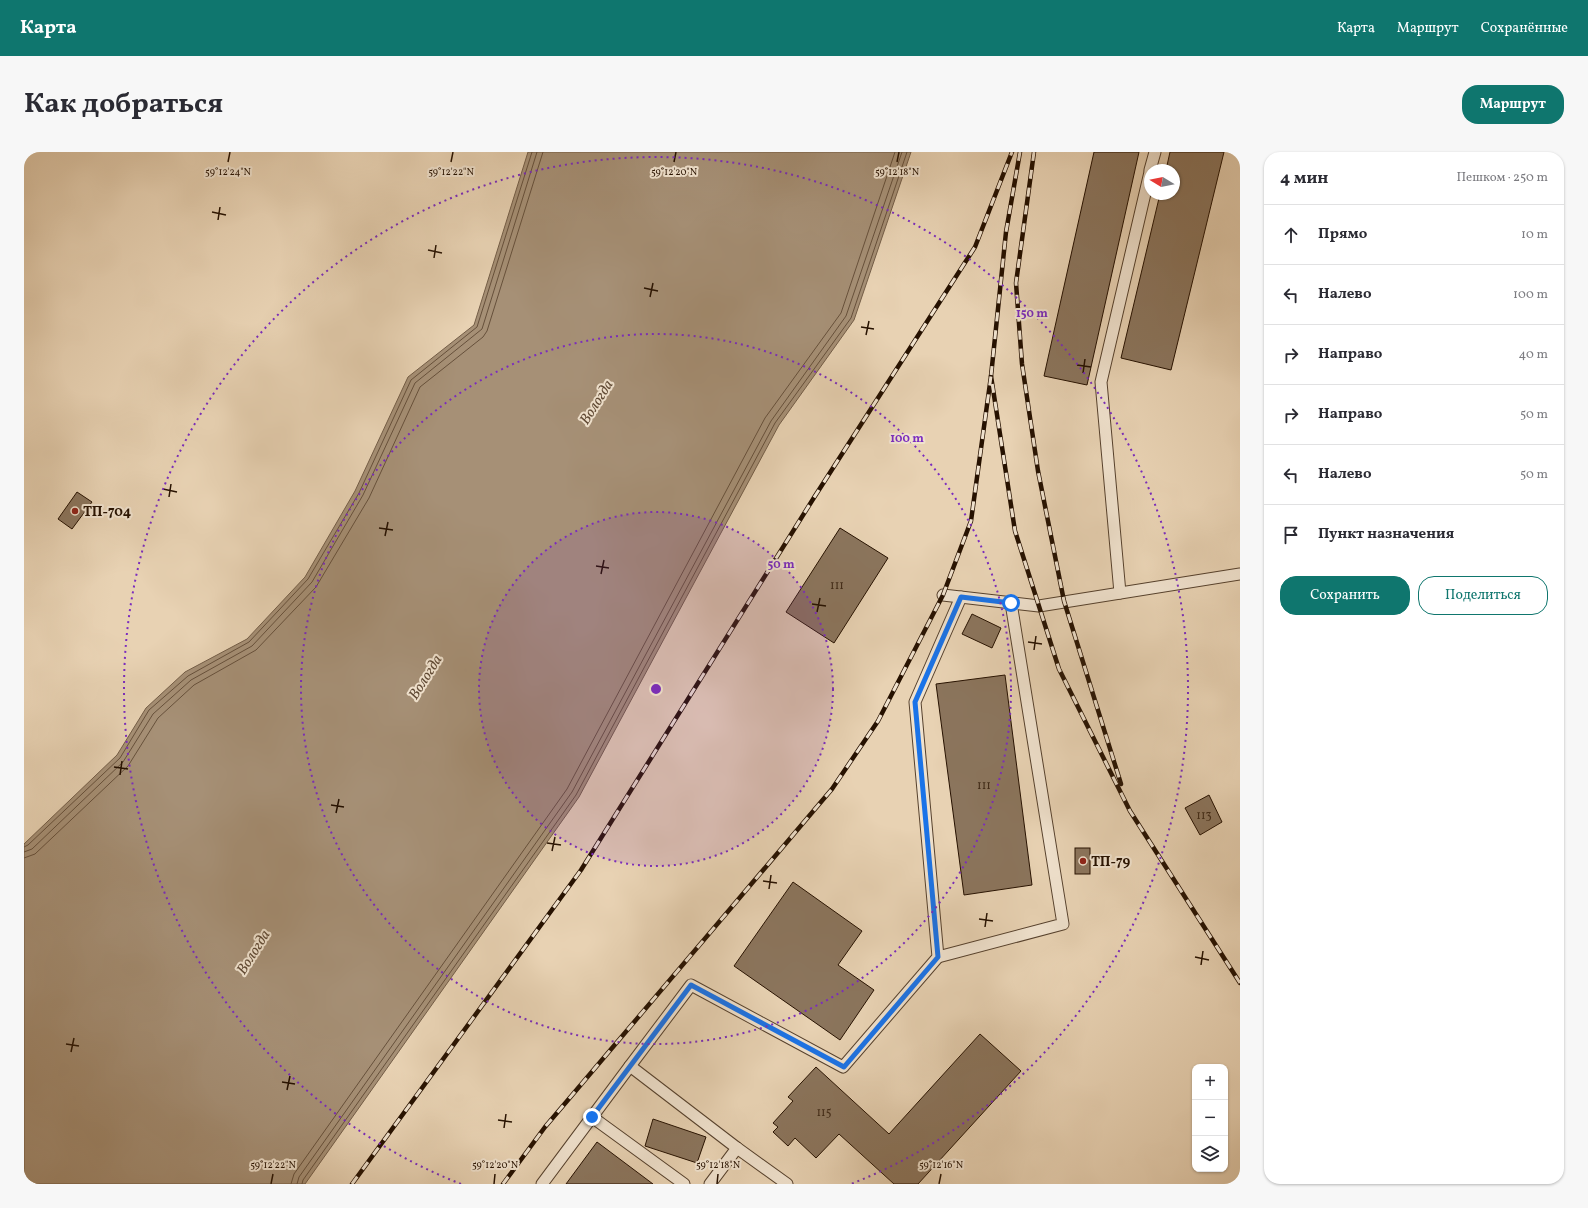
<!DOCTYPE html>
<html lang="ru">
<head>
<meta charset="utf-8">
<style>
	body { margin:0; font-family:Vollkorn,serif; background:#f7f7f7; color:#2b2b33 }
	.controls { position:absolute; right:12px; bottom:12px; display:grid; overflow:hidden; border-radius:8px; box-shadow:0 1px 3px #0004 }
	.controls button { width:36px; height:36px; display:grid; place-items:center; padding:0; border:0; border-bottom:1px solid #e1e1e2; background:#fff; color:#2b2b33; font:20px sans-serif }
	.compass { position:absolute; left:1120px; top:12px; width:36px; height:36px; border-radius:50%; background:#fff; box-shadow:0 1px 3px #0004; rotate:280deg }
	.stop { position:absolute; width:12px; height:12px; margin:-9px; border:3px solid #1a73e8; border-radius:50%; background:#fff }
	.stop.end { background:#1a73e8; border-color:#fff; box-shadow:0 1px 4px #0008 }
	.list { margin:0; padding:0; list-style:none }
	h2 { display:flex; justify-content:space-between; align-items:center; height:52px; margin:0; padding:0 16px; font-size:17px }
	h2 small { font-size:13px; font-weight:400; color:#7c7c81 }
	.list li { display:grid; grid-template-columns:26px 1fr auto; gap:12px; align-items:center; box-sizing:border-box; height:60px; padding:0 16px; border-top:1px solid #e1e1e2 }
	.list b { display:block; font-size:15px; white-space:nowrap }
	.list em { font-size:13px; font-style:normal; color:#7c7c81 }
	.actions { display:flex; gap:8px; padding:12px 16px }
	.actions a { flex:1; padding:9px 0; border:1px solid #0f766e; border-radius:16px; text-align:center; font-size:14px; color:#0f766e }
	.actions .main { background:#0f766e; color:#fff }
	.icon { flex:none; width:22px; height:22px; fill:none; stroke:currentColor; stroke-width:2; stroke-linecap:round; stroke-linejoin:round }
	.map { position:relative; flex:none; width:1216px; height:1032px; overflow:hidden; border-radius:16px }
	header { display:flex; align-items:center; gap:24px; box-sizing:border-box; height:56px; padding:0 20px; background:#0f766e; color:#fff }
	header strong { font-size:19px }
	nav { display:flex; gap:22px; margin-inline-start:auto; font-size:14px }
	.intro { display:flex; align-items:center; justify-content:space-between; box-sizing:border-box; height:96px; padding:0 24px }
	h1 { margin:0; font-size:28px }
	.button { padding:10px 18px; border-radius:16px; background:#0f766e; color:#fff; font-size:14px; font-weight:700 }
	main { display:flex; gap:24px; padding:0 24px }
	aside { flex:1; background:#fff; border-radius:16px; box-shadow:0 1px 3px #0004 }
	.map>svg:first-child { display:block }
	.water { fill:#a69076; stroke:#735d47 }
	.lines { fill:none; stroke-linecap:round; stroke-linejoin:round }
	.shore { stroke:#66503b; stroke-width:1 }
	.building { fill:#8b755d; stroke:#261100 }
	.lane-casing { stroke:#56412d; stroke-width:13 }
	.lane { stroke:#f0e2ce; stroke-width:11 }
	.rail-casing { stroke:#261100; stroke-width:4.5 }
	.rail { stroke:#f0e2ce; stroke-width:3; stroke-dasharray:9; stroke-linecap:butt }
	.route { stroke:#1a73e8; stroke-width:5 }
	.ticks { fill:none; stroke:#261100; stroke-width:1.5 }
	.ring { fill:none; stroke:#7b2cbf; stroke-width:2; stroke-dasharray:2 4 }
	.poi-dot { fill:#8f2418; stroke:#f0e2ce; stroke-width:1.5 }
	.labels { text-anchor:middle; stroke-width:4; stroke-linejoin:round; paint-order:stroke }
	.number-label { font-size:12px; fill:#3f2a17 }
	.poi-label { font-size:14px; font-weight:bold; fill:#261100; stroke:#f0e2ce; text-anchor:start }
	.water-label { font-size:15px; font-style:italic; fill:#604a35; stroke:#f0e2ce }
	.ticks-label { font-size:10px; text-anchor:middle; fill:#261100; stroke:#f0e2ce; stroke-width:4; stroke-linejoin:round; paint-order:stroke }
	.centre { fill:#7b2cbf; stroke:#f0e2ce; stroke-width:2 }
	.ring-label { font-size:12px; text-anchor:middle; font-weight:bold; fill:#7b2cbf; stroke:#f0e2ce; stroke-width:4; stroke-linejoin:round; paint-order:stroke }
</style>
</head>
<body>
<header>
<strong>Карта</strong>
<nav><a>Карта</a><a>Маршрут</a><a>Сохранённые</a></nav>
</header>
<div class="intro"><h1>Как добраться</h1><a class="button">Маршрут</a></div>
<main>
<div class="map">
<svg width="1216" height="1032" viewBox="0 0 1216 1032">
	<rect width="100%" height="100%" fill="#e8d2b3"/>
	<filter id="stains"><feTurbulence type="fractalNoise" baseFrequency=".005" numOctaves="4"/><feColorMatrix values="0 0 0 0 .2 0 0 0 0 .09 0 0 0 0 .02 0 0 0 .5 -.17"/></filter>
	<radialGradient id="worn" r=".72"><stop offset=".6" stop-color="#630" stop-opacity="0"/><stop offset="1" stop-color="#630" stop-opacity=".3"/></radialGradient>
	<path class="water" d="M504 0H887L830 168 755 273 555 645 281 1032H0V692L93 603 122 556 161 520 223 487 281 425 331 339 384 225 450 173Z"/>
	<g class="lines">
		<g class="shore">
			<path d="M0 695 4 693 96 606 125 558 164 524 225 490 284 427 335 341 387 228 453 175 508 0"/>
			<path d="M0 700 8 697 99 610 129 562 167 528 228 494 288 430 339 343 391 231 458 177 513 0"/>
			<path d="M0 706 11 702 104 614 134 566 170 533 232 498 292 435 345 346 396 235 459 185 463 179 519 0"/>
			<path d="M267 1032 270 1022 543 637 741 266 817 161 871 0"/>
			<path d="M273 1032 275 1025 548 640 747 269 822 164 878 0"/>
			<path d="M278 1032 279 1028 552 643 751 271 827 166 883 0"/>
		</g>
	</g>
	<g class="building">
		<path d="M1070 0H1115L1063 233 1020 224Z"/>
		<path d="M1146 0H1200L1147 218 1097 206 1136 42H1150V18H1142Z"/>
		<path d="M53 340 68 350 48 377 34 367Z"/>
		<path d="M816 376 864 406 810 491 762 460Z"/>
		<path d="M948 462 977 476 968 496 938 482Z"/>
		<path d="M981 523 1008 733 940 743 912 532Z"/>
		<path d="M1185 643 1198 670 1176 683 1161 656Z"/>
		<rect x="1051" y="696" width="15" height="26"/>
		<path d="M769 730 838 779 814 813 850 838 816 888 710 814Z"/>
		<path d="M956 882 997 919 894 1032H870L815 982 792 1006 771 986 764 994 749 980 754 975 749 971 769 949 764 945 792 915 865 982Z"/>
		<path d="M629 967 682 985 673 1011 621 994Z"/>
		<path d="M573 990 629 1032H542Z"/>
	</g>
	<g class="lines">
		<g class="lane-casing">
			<g id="lane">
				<path d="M1126 18 1131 0"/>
				<path d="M1096 441 1077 230 1126 20"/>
				<path d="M919 443 1015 454 1216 422"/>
				<path d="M914 805 1039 772 987 451"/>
				<path d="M606 914 667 833 819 915 914 805 891 550 937 445"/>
				<path d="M568 965 660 1032"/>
				<path d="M518 1032 606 914 713 996 763 1032"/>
				<path d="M686 1032 713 996"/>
			</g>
		</g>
		<use href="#lane" class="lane"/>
		<g class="rail-casing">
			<g id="rail">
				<path d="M996 0 982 80 967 224 991 379 1035 517 1106 659 1216 831"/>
				<path d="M1010 0 992 131 998 212 1014 319 1040 449 1097 632"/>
				<path d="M328 1032 557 718 791 344 951 95 988 0"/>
				<path d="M479 1032 521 975 808 637 854 569 919 443 947 369 967 224"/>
			</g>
		</g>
		<use href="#rail" class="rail"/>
	</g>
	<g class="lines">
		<path class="route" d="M568 965 667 833 820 915 914 805 891 550 937 445 987 451"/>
	</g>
	<path class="ticks" d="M204 10 206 0M427 10 429 0M650 10 652 0M873 10 875 0M188 60 202 63M194 68 196 55M404 98 418 101M410 106 412 93M620 136 634 139M626 145 629 131M837 175 850 177M842 183 845 169M1053 213 1067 215M1059 221 1061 207M139 337 153 340M145 345 147 332M355 376 369 378M361 384 364 370M572 414 585 416M577 422 580 408M788 452 802 454M793 460 796 446M1004 490 1018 492M1010 498 1012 484M90 615 104 617M96 623 98 609M307 653 320 655M312 661 315 647M523 691 537 693M528 699 531 685M739 729 753 731M745 737 747 723M955 767 969 769M961 775 963 761M1171 805 1185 808M1177 813 1179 799M42 892 55 894M47 900 50 886M258 930 271 932M263 938 266 924M474 968 488 970M480 976 482 962M247 1032 249 1022M470 1032 471 1022M693 1032 694 1022M915 1032 917 1022"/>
	<circle cx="632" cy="537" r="177" fill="#7b2cbf" fill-opacity=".12"/>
	<g class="ring">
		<circle cx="632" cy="537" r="177"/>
		<circle cx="632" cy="537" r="355"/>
		<path d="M437 1032A532 532 0 1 1 827 1032"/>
	</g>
	<g class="poi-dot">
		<circle cx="51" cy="359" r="4"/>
		<circle cx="1059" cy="709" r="4"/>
	</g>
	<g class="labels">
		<g class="number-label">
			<text x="813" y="437">111</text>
			<text x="960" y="637">111</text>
			<text x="1180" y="667">113</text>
			<text x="800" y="964">115</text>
		</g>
		<g class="poi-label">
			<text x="59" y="364">ТП-704</text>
			<text x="1067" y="714">ТП-79</text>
		</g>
		<g class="water-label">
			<text transform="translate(572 250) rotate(-58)" y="5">Вологда</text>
			<text transform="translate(401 525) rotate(-58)" y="5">Вологда</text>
			<text transform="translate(229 800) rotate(-58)" y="5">Вологда</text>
		</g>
	</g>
	<g class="ticks-label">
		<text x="204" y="23">59°12'24"N</text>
		<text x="427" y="23">59°12'22"N</text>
		<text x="650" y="23">59°12'20"N</text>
		<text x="873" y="23">59°12'18"N</text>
		<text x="249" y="1016">59°12'22"N</text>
		<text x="471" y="1016">59°12'20"N</text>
		<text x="694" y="1016">59°12'18"N</text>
		<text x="917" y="1016">59°12'16"N</text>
	</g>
	<circle cx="632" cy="537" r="6" class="centre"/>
	<g class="ring-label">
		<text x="1008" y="165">150 m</text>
		<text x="883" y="290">100 m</text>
		<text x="757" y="416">50 m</text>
	</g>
	<rect width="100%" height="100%" filter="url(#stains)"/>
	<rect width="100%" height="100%" fill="url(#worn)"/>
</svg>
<div class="controls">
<button>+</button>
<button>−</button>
<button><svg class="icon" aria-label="layers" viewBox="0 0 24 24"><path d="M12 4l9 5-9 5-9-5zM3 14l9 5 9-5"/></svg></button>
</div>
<svg class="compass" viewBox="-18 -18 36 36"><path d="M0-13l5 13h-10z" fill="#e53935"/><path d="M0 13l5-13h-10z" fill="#7c7c81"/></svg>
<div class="stop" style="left:987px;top:451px"></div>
<div class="stop end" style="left:568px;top:965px"></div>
</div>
<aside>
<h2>4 мин<small>Пешком · 250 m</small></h2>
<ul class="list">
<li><svg class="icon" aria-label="ahead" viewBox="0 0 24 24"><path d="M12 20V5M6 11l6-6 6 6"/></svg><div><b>Прямо</b></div><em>10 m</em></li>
<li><svg class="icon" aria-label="left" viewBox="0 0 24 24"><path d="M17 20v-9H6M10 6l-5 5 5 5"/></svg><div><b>Налево</b></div><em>100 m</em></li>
<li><svg class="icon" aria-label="right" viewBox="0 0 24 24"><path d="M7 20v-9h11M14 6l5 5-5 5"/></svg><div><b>Направо</b></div><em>40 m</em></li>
<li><svg class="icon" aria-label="right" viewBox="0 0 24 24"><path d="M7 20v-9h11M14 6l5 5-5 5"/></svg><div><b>Направо</b></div><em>50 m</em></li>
<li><svg class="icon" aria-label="left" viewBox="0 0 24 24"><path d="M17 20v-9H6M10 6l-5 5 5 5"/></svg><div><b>Налево</b></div><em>50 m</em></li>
<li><svg class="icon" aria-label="arrive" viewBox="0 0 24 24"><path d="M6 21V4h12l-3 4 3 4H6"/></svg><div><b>Пункт назначения</b></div></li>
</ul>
<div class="actions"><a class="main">Сохранить</a><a>Поделиться</a></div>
</aside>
</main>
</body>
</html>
